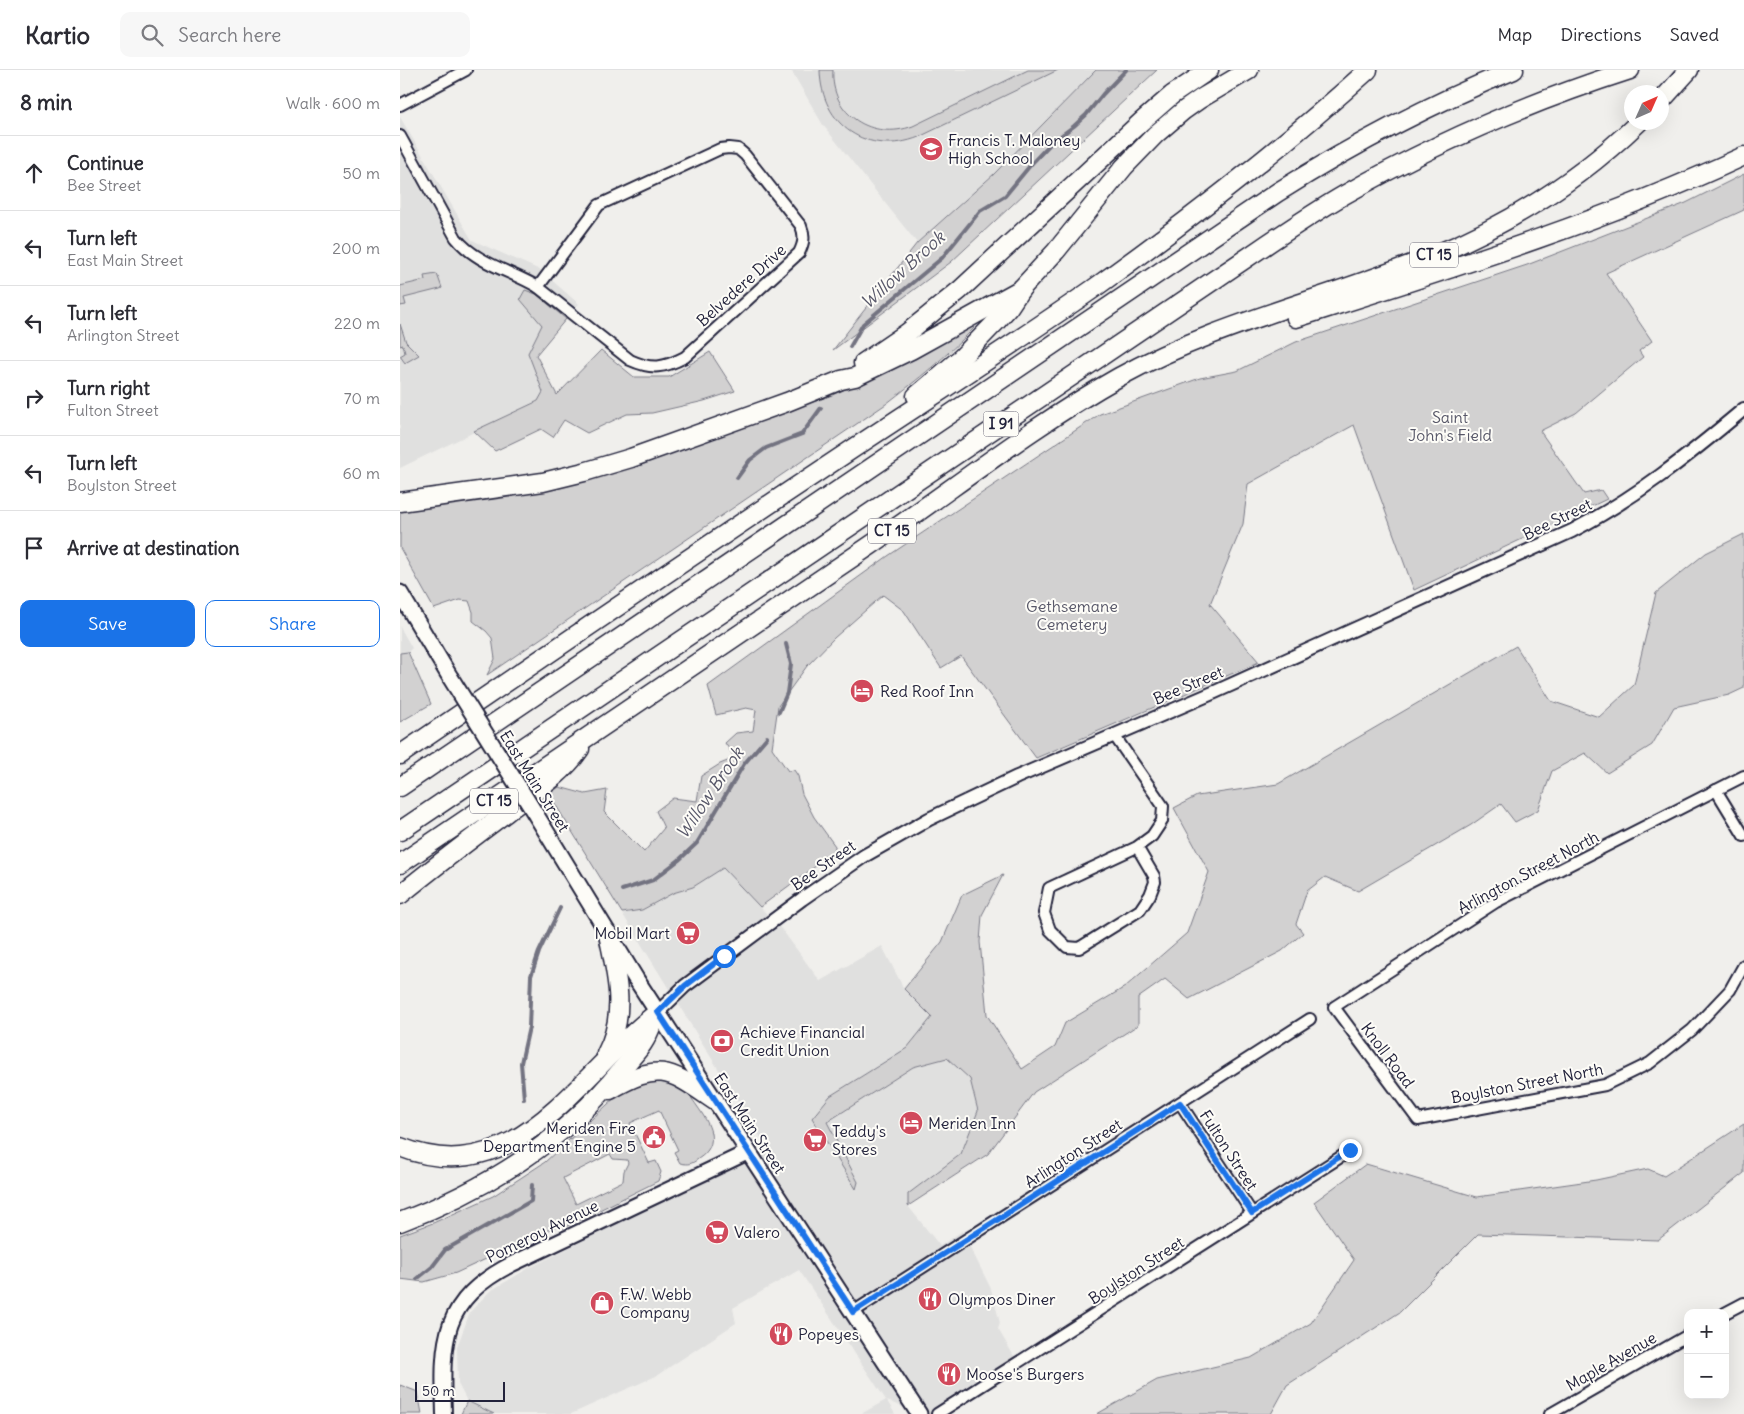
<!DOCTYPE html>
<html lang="en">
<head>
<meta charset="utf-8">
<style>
	body { margin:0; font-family:Delius,sans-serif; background:#f7f7f7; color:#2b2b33 }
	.controls { position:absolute; right:15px; bottom:15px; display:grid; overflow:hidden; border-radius:10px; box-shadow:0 5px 20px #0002 }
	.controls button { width:45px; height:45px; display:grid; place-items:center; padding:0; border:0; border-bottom:1px solid #e1e1e2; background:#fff; color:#2b2b33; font:25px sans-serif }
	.compass { position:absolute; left:1224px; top:15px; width:45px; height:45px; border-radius:50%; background:#fff; box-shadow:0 5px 20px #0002; rotate:45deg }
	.scale { position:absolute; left:15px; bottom:12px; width:90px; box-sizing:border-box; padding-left:5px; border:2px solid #22223b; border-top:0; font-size:14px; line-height:18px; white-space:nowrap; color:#22223b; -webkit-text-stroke:4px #fdfcf7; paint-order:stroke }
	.stop { position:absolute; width:15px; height:15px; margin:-11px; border:4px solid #1a73e8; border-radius:50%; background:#fff }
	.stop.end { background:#1a73e8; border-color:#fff; box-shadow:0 1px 5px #0008 }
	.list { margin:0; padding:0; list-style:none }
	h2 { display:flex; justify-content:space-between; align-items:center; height:65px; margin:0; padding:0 20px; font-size:21px }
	h2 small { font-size:16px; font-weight:400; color:#7c7c81 }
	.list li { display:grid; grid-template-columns:32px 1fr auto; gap:15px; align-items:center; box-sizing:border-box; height:75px; padding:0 20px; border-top:1px solid #e1e1e2 }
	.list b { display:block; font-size:19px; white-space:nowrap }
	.list p { margin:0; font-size:16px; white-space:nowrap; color:#7c7c81 }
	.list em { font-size:16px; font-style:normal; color:#7c7c81 }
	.actions { display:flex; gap:10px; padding:15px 20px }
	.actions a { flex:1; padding:11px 0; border:1px solid #1a73e8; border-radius:10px; text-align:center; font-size:18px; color:#1a73e8 }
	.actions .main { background:#1a73e8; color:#fff }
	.icon { flex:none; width:28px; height:28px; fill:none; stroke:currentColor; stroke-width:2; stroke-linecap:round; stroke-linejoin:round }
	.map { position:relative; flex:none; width:1344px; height:1344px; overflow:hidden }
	header { display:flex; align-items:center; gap:30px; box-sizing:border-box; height:70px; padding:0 25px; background:#fff; border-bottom:1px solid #e1e1e2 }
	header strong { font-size:24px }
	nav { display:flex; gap:28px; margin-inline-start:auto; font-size:18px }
	.search { width:350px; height:45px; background:#f7f7f7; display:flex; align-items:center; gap:12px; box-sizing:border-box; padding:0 18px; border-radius:10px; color:#7c7c81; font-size:19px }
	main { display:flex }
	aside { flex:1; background:#fff }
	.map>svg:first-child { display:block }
	.built { fill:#e0e0df }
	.green { fill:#d2d1d1; stroke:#7a7a86; fill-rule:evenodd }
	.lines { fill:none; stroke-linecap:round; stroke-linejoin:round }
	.stream { stroke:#737381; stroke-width:4 }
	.minor-casing { stroke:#22223b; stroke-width:14 }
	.tertiary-casing { stroke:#22223b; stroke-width:16 }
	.secondary-casing { stroke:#22223b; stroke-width:18 }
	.primary-casing { stroke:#22223b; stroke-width:19 }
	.motorway-casing { stroke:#22223b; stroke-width:21 }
	.minor { stroke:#fdfcf7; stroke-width:10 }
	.tertiary { stroke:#fdfcf7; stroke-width:12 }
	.secondary { stroke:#fdfcf7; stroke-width:14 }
	.primary { stroke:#fdfcf7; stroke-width:15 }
	.motorway { stroke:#fdfcf7; stroke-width:18 }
	.primary-bridge-casing { stroke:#22223b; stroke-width:19; stroke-linecap:butt }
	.primary-bridge { stroke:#fdfcf7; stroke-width:15 }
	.route { stroke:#1a73e8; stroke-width:6 }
	.labels { text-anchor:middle; stroke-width:4; stroke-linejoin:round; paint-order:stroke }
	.shield { fill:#fdfcf7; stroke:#646373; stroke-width:1 }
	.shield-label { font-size:15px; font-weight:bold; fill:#22223b }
	.poi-label { font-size:16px; fill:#22223b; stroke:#fdfcf7; text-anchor:start }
	.street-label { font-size:16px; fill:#22223b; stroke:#fdfcf7 }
	.park-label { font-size:16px; fill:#575768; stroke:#fdfcf7 }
	.water-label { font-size:18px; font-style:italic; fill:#58586a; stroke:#fdfcf7 }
</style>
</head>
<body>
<header>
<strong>Kartio</strong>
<div class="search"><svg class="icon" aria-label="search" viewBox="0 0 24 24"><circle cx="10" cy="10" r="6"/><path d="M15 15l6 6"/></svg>Search here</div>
<nav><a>Map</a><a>Directions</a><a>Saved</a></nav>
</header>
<main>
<aside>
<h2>8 min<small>Walk · 600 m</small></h2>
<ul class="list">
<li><svg class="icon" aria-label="ahead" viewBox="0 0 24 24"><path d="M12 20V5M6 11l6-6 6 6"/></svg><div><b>Continue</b><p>Bee Street</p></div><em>50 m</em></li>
<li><svg class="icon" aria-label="left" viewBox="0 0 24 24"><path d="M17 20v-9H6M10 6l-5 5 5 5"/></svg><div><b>Turn left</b><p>East Main Street</p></div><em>200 m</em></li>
<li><svg class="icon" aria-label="left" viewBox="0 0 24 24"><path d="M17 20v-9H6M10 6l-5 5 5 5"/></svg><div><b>Turn left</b><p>Arlington Street</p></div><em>220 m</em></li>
<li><svg class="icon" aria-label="right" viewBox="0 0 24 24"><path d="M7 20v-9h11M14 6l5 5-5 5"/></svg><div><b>Turn right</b><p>Fulton Street</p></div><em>70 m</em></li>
<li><svg class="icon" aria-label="left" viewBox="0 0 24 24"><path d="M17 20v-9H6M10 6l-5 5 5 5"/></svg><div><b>Turn left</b><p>Boylston Street</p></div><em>60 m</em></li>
<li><svg class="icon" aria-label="arrive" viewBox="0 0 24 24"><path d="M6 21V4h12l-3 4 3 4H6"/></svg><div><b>Arrive at destination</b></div></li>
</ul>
<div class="actions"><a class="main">Save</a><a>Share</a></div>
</aside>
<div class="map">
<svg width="1344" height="1344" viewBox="0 0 1344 1344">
	<rect width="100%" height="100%" fill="#f0efec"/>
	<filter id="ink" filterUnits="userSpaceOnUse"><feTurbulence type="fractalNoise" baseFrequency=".02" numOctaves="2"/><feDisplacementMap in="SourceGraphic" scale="10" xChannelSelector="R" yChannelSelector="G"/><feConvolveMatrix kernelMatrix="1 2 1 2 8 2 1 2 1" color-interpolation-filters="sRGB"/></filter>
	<g filter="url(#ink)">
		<g class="built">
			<path d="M391 0H696L594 104 517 173 423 55Z"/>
			<path d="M0 47 72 170 140 200 179 234 136 285 157 326 138 331 0 398Z"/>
			<path d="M0 557 12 578 8 582 0 583Z"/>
			<path d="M323 798 383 861 420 911 482 876 504 919 532 947 507 978 430 1026 412 1049 458 1112 427 1052 513 997 547 988 570 1009 578 1041 561 1084 508 1124V1136L540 1176 562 1161 591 1219 600 1253 598 1259 621 1298 549 1344H521L487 1331 495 1344H461L486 1330 399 1200 333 1238 336 1253 256 1306 171 1344H94L67 1331 58 1314 57 1277 70 1242 90 1221 129 1198 367 1078 222 843 242 840 273 823 293 817Z"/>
		</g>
		<g class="green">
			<path d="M420 0H433C430 45 473 71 513 56L628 0H658L519 67C468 87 421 56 420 0Z"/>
			<path d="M696 0H757L551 192 433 280 517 173 594 104Z"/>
			<path d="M1344 104V140L1206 203 1252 271 1239 281 1243 287 1176 343 1140 361 1184 424 1201 420 1207 429 1014 520 954 355 848 414 843 454 810 534 859 592 636 688 561 586 541 598 504 541 483 525 434 568 407 596 378 636 372 678 388 701 394 700 398 706 402 724 414 747 435 776V782L360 837 323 798 293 817 273 823 242 840 222 843 149 724 159 717 185 724 207 720 204 742 244 782 264 758 256 741 273 728 297 731 301 706 320 694 335 688 325 673 336 663 353 661 356 640 346 638 316 645 308 616 488 486 700 344 800 308 837 301 896 272 1127 195 1286 133Z"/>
			<path d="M37 204 42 218 40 219 4 228 6 235 0 236V216L25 210 24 206Z"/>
			<path d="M125 220 136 224 166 249 136 285 157 325 201 280 234 307H269L310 282 335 321 304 331 252 343 227 344 187 363 164 350 153 367 141 359 95 381 74 361 138 331 143 322 128 283 142 255 120 229Z"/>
			<path d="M0 254 6 272 19 285 5 293 0 286 5 283 3 275 0 276Z"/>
			<path d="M570 255 574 258C547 286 517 310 486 334L87 605 95 589 92 568 86 561 73 551V542L69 531 60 530 34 539 0 478V439L223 398 308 370 432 325 476 306Z"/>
			<path d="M1344 464V618L1329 625 1274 637 1252 675 1207 703 1185 683 1152 701 1138 740 1115 752 1101 734 1071 755 958 821 925 807 907 821 896 854 903 863 882 881 789 929 765 909 738 928V955L634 1022 588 1084 508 1136V1124L561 1084 578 1041 570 1009 547 988 513 997 427 1052 458 1112 456 1119 412 1048 430 1026 507 978 532 947 504 919 542 872 562 825 603 805 582 845 580 872 587 945 622 999 655 977 665 953 725 917 787 863 809 802 774 738 797 726 878 714 1116 576 1151 631 1199 647 1234 615 1256 523 1306 483Z"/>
			<path d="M8 582 31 634 0 652V583Z"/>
			<path d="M252 1006C261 1010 274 1012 282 1018 287 1022 293 1030 297 1036 309 1053 322 1074 298 1089 292 1094 288 1095 280 1093L274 1082 278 1080 259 1040 230 1053 249 1093 256 1091 261 1102 258 1111 163 1158 161 1154 56 1203 24 1212 0 1209V1165L33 1153 93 1126 145 1092 219 1024ZM210 1084 213 1089 227 1090 228 1093 224 1101 223 1111 176 1134 163 1108Z"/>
			<path d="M1344 1054V1103L1258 1170 1078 1164 1000 1242 887 1315 871 1344H697L757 1310 851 1288 911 1253 954 1190 914 1132 966 1094 1077 1127 1196 1110 1248 1099 1264 1106Z"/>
			<path d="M0 1315 18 1322 22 1344H0Z"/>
			<path d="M67 1331 94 1344H61Z"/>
		</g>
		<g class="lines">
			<g class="stream">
				<path d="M450 277 463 254 542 188 580 141 605 126 633 92 651 73 674 56 686 45 703 24 726 0"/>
				<path d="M337 408 350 390 366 378 402 364 421 338"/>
				<path d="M379 642 387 623 391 594 386 574"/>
				<path d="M222 820 253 810 279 790 297 773 344 694 367 667"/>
				<path d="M124 1029 121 993 129 957 131 906 139 882 160 838"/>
				<path d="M17 1209 32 1197 45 1180 131 1131 132 1115"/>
			</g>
			<g class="minor-casing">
				<g id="minor">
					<path d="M0 35 66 0"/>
					<path d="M0 66 56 168C76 193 111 201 138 217"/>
					<path d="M329 78 338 79 345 85 401 156C405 166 404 173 399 183L285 287C264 298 252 300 230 290L138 217 199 135 320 79Z"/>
					<path d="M714 665 763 736 762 751 752 766 737 777 649 818 644 843 650 860 667 877 679 878 740 840 750 825 755 812 754 806 737 777"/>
					<path d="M1344 706 1096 832 934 937 1018 1050 1205 1015 1250 993 1292 960 1330 920 1344 895"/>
					<path d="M1316 720 1344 766"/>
					<path d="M780 1033 852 1143"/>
					<path d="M453 1242 910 949"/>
					<path d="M1325 1243 1344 1233"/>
					<path d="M537 1344 950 1081"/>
					<path d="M1150 1344 1288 1265"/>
				</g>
			</g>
			<g class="tertiary-casing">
				<path id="tertiary" d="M258 942 285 916 402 829 464 786 529 749 617 707 815 622 1172 461C1237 427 1288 386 1344 339"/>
			</g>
			<g class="secondary-casing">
				<path id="secondary" d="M44 1344C42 1271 40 1231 112 1194L348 1082"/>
			</g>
			<g class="primary-casing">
				<g id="primary">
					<path d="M0 523 50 607"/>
					<path d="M136 745 236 909 519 1344"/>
				</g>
			</g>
			<g class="motorway-casing">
				<g id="motorway">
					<path d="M1262 30 1289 0"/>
					<path d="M896 248C1047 200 1200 153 1344 86"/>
					<path d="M463 293 507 263 560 220 741 52 772 25 809 0"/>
					<path d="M516 326 561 288 595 253 609 237 621 219 656 181 724 97 756 64 783 41 800 29 849 0"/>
					<path d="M0 432 143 412 184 402 231 388 387 332 441 310 455 307 511 280 621 219"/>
					<path d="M0 685C138 591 276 496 415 404 507 342 601 283 693 219 788 151 881 79 968 0"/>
					<path d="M0 717 878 122C953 75 1032 33 1114 0"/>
					<path d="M0 761 817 208C859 180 901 150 944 125 1035 73 1130 32 1230 0"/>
					<path d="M0 794C157 688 314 582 471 475 553 419 632 356 719 307 817 253 928 229 1032 186 1108 155 1179 110 1239 52"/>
					<path d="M0 825C35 796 71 769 107 742 132 723 162 706 180 679"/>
					<path d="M206 984C227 944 217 906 208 864"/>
					<path d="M210 1020C261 991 269 1000 315 1031"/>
					<path d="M0 1077C117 1123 177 1005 254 945"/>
					<path d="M0 1152C84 1121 164 1071 221 1000 229 990 239 981 245 970 250 961 253 951 258 942"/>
				</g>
			</g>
			<use href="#minor" class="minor"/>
			<use href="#tertiary" class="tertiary"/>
			<use href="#secondary" class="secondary"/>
			<use href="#primary" class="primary"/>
			<use href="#motorway" class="motorway"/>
			<g class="primary-bridge-casing">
				<path id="primary-bridge" d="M50 607 136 745"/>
			</g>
			<use href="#primary-bridge" class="primary-bridge"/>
		</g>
	</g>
	<g class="lines" filter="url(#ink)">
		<path class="route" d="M324 886 285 916 258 942 453 1242 780 1033 852 1143 950 1080"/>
	</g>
	<defs>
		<g id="school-disc" transform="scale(1.25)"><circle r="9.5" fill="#d1495b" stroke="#fdfcf7"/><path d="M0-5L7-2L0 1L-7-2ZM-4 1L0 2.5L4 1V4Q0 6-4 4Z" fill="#fff"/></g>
		<g id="hotel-disc" transform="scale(1.25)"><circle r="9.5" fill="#d1495b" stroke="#fdfcf7"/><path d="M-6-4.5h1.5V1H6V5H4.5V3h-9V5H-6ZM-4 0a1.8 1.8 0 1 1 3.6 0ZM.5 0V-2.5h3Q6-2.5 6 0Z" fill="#fff"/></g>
		<g id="supermarket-disc" transform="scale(1.25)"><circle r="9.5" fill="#d1495b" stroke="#fdfcf7"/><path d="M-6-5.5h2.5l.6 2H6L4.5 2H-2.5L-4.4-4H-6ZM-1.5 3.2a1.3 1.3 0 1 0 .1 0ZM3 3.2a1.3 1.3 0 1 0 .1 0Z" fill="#fff"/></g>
		<g id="bank-disc" transform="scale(1.25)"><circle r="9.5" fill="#d1495b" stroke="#fdfcf7"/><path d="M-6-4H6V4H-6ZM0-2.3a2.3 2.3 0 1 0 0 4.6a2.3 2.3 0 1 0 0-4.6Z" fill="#fff"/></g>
		<g id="civic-disc" transform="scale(1.25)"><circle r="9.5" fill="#d1495b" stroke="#fdfcf7"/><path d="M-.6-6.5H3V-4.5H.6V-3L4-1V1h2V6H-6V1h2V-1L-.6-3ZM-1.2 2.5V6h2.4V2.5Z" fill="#fff"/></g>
		<g id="restaurant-disc" transform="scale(1.25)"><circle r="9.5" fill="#d1495b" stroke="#fdfcf7"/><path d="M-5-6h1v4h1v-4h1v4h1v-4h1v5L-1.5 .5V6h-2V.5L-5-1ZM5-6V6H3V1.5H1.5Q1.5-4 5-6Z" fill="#fff"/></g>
		<g id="shop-disc" transform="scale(1.25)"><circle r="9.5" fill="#d1495b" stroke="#fdfcf7"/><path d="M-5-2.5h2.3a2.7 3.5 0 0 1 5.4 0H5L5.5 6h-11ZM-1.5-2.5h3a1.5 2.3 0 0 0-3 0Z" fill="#fff"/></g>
	</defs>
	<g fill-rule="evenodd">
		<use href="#school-disc" x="531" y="79"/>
		<use href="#hotel-disc" x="462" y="621"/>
		<use href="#supermarket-disc" x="288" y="863"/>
		<use href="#bank-disc" x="322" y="971"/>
		<use href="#hotel-disc" x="511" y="1053"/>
		<use href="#civic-disc" x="254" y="1067"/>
		<use href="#supermarket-disc" x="415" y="1070"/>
		<use href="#supermarket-disc" x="317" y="1162"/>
		<use href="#restaurant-disc" x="530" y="1229"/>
		<use href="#shop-disc" x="202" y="1233"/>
		<use href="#restaurant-disc" x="381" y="1264"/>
		<use href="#restaurant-disc" x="549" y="1304"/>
	</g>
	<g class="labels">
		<g class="shield">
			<rect x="1010" y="172.5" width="48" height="25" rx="4"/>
			<rect x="583.5" y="341.5" width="35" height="25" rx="4"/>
			<rect x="468" y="448.5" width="48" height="25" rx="4"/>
			<rect x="70" y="718.5" width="48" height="25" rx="4"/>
		</g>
		<g class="shield-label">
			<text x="1034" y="190">CT 15</text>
			<text x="601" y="359">I 91</text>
			<text x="492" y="466">CT 15</text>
			<text x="94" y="736">CT 15</text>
		</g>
		<g class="poi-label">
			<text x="548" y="76">Francis T. Maloney<tspan x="548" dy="18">High School</tspan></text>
			<text x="480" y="627">Red Roof Inn</text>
			<text x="270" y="869" text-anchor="end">Mobil Mart</text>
			<text x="340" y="968">Achieve Financial<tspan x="340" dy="18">Credit Union</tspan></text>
			<text x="528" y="1059">Meriden Inn</text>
			<text x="236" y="1064" text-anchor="end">Meriden Fire<tspan x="236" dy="18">Department Engine 5</tspan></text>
			<text x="432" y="1067">Teddy's<tspan x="432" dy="18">Stores</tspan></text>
			<text x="334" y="1168">Valero</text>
			<text x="220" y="1230">F.W. Webb<tspan x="220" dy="18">Company</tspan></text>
			<text x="548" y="1235">Olympos Diner</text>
			<text x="398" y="1270">Popeyes</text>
			<text x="566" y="1310">Moose's Burgers</text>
		</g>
		<g class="street-label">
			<text transform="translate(341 215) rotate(-42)" y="6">Belvedere Drive</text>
			<text transform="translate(1157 449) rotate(-26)" y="6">Bee Street</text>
			<text transform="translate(788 615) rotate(-23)" y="6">Bee Street</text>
			<text transform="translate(135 711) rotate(58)" y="6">East Main Street</text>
			<text transform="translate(423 795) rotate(-35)" y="6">Bee Street</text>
			<text transform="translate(1128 802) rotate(-28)" y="6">Arlington Street North</text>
			<text transform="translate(988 985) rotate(53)" y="6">Knoll Road</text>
			<text transform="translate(1127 1013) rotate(-11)" y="6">Boylston Street North</text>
			<text transform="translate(350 1053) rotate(57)" y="6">East Main Street</text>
			<text transform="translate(829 1080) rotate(57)" y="6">Fulton Street</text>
			<text transform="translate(673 1083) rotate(-33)" y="6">Arlington Street</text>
			<text transform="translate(142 1161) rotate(-26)" y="6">Pomeroy Avenue</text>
			<text transform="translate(736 1200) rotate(-33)" y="6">Boylston Street</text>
			<text transform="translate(1211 1291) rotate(-30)" y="6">Maple Avenue</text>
		</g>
		<g class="park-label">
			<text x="1050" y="353">Saint<tspan x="1050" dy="18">John's Field</tspan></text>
			<text x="672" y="542">Gethsemane<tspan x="672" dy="18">Cemetery</tspan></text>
		</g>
		<g class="water-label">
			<text transform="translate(503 200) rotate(-42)" y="6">Willow Brook</text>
			<text transform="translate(310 723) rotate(-56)" y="6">Willow Brook</text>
		</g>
	</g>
</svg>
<div class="controls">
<button>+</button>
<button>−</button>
</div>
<svg class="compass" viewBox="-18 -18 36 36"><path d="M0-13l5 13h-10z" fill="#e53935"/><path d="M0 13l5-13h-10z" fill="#7c7c81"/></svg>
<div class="scale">50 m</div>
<div class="stop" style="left:324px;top:886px"></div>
<div class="stop end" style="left:950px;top:1080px"></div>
</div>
</main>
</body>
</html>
